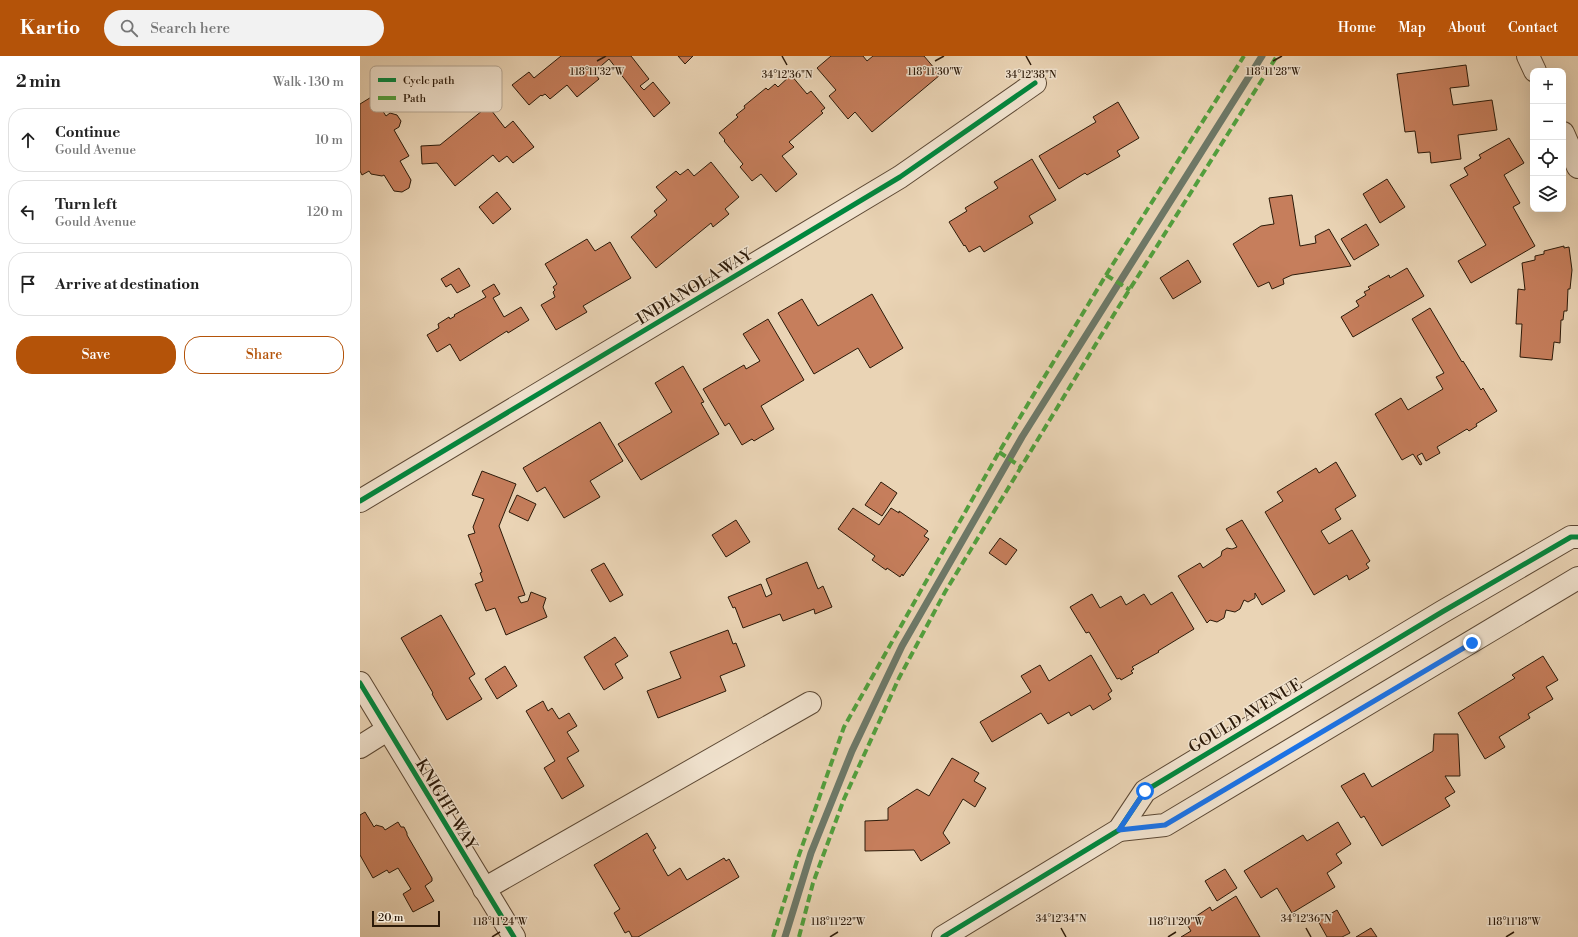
<!DOCTYPE html>
<html lang="en">
<head>
<meta charset="utf-8">
<style>
	body { margin:0; font-family:"Libre Bodoni",serif; background:#f2f2f2; color:#222 }
	.controls { position:absolute; right:12px; top:12px; display:grid; overflow:hidden; border-radius:8px; box-shadow:0 4px 16px #0002 }
	.controls button { width:36px; height:36px; display:grid; place-items:center; padding:0; border:0; border-bottom:1px solid #e0e0e0; background:#fff; color:#222; font:20px sans-serif }
	.scale { position:absolute; left:12px; bottom:10px; width:68px; box-sizing:border-box; padding-left:4px; border:2px solid #2c1a09; border-top:0; font-size:11px; line-height:14px; white-space:nowrap; color:#2c1a09; -webkit-text-stroke:3px #f1e3cf; paint-order:stroke }
	.stop { position:absolute; width:12px; height:12px; margin:-9px; border:3px solid #1a73e8; border-radius:50%; background:#fff }
	.stop.end { background:#1a73e8; border-color:#fff; box-shadow:0 1px 4px #0008 }
	.list { margin:0; padding:0; list-style:none }
	h2 { display:flex; justify-content:space-between; align-items:center; height:52px; margin:0; padding:0 16px; font-size:17px }
	h2 small { font-size:13px; font-weight:400; color:#767676 }
	.list li { display:grid; grid-template-columns:26px 1fr auto; gap:12px; align-items:center; box-sizing:border-box; height:64px; margin:0 8px 8px; padding:0 8px; border:1px solid #e0e0e0; border-radius:16px }
	.list b { display:block; font-size:15px; white-space:nowrap }
	.list p { margin:0; font-size:13px; white-space:nowrap; color:#767676 }
	.list em { font-size:13px; font-style:normal; color:#767676 }
	.actions { display:flex; gap:8px; padding:12px 16px }
	.actions a { flex:1; padding:9px 0; border:1px solid #b45309; border-radius:16px; text-align:center; font-size:14px; color:#b45309 }
	.actions .main { background:#b45309; color:#fff }
	.icon { flex:none; width:22px; height:22px; fill:none; stroke:currentColor; stroke-width:2; stroke-linecap:round; stroke-linejoin:round }
	.map { position:relative; flex:none; width:1218px; height:881px; overflow:hidden }
	header { display:flex; align-items:center; gap:24px; box-sizing:border-box; height:56px; padding:0 20px; background:#b45309; color:#fff }
	header strong { font-size:19px }
	nav { display:flex; gap:22px; margin-inline-start:auto; font-size:14px }
	.search { width:280px; height:36px; background:#f2f2f2; display:flex; align-items:center; gap:10px; box-sizing:border-box; padding:0 14px; border-radius:22px; color:#767676; font-size:15px }
	main { display:flex }
	aside { flex:1; background:#fff }
	.map>svg:first-child { display:block }
	.lines { fill:none; stroke-linecap:round; stroke-linejoin:round }
	.stream { stroke:#6d7969; stroke-width:7 }
	.building { fill:#c67e5c; stroke:#2c1a09 }
	.minor-casing { stroke:#5c4834; stroke-width:24 }
	.minor { stroke:#f1e3cf; stroke-width:22 }
	.quiet { stroke:#51a13e; stroke-width:4; stroke-dasharray:8 4; stroke-linecap:butt }
	.cycleway-casing { stroke:#f1e3cf; stroke-width:8 }
	.cycleway { stroke:#00873e; stroke-width:5 }
	.route { stroke:#1a73e8; stroke-width:5 }
	.ticks { fill:none; stroke:#2c1a09; stroke-width:1.5 }
	.labels { text-anchor:middle; stroke-width:3; stroke-linejoin:round; paint-order:stroke }
	.street-label { font-size:16px; fill:#2c1a09; stroke:#f1e3cf }
	.key { fill:#f1e3cf; stroke:#b6a794; stroke-width:1 }
	.key-label { font-size:11px; fill:#2c1a09 }
	.ticks-label { font-size:10px; text-anchor:middle; fill:#2c1a09; stroke:#f1e3cf; stroke-width:3; stroke-linejoin:round; paint-order:stroke }
</style>
</head>
<body>
<header>
<strong>Kartio</strong>
<div class="search"><svg class="icon" aria-label="search" viewBox="0 0 24 24"><circle cx="10" cy="10" r="6"/><path d="M15 15l6 6"/></svg>Search here</div>
<nav><a>Home</a><a>Map</a><a>About</a><a>Contact</a></nav>
</header>
<main>
<aside>
<h2>2 min<small>Walk · 130 m</small></h2>
<ul class="list">
<li><svg class="icon" aria-label="ahead" viewBox="0 0 24 24"><path d="M12 20V5M6 11l6-6 6 6"/></svg><div><b>Continue</b><p>Gould Avenue</p></div><em>10 m</em></li>
<li><svg class="icon" aria-label="left" viewBox="0 0 24 24"><path d="M17 20v-9H6M10 6l-5 5 5 5"/></svg><div><b>Turn left</b><p>Gould Avenue</p></div><em>120 m</em></li>
<li><svg class="icon" aria-label="arrive" viewBox="0 0 24 24"><path d="M6 21V4h12l-3 4 3 4H6"/></svg><div><b>Arrive at destination</b></div></li>
</ul>
<div class="actions"><a class="main">Save</a><a>Share</a></div>
</aside>
<div class="map">
<svg width="1218" height="881" viewBox="0 0 1218 881">
	<rect width="100%" height="100%" fill="#ead4b5"/>
	<filter id="stains"><feTurbulence type="fractalNoise" baseFrequency=".005" numOctaves="4"/><feColorMatrix values="0 0 0 0 .2 0 0 0 0 .09 0 0 0 0 .02 0 0 0 .5 -.17"/></filter>
	<radialGradient id="worn" r=".72"><stop offset=".6" stop-color="#630" stop-opacity="0"/><stop offset="1" stop-color="#630" stop-opacity=".3"/></radialGradient>
	<g class="lines">
		<path class="stream" d="M425 881 451 797 492 695 542 590 662 381 902 0"/>
	</g>
	<g class="building">
		<path d="M201 0H271L289 23 280 30 284 34 293 26 310 47 294 61 249 3 234 16 239 23 217 41 207 29 190 43 185 38 182 40 181 39 169 49 152 29 169 16 174 22Z"/>
		<path d="M318 0H333L325 8Z"/>
		<path d="M471 0H503L507 5 513 0H564L580 19 512 76 495 56 488 63 469 40 476 34 457 12Z"/>
		<path d="M1106 9 1109 30 1090 32 1093 49 1132 44 1137 74 1098 79 1101 103 1071 107 1070 96 1058 97 1055 75 1045 76 1037 18Z"/>
		<path d="M431 19 447 38 451 35 465 52 461 55 463 57 429 86 434 91 422 100 437 118 416 136 401 118 392 125 380 111 383 108 364 85 365 84 359 77 378 61 376 59 385 52 384 50 406 32 408 34 415 28 418 31Z"/>
		<path d="M13 40 26 60 30 57 37 59 41 65 39 71 34 74 49 100 40 105 51 124 49 132 42 136 34 135 24 119 22 120 11 118 9 115 2 119 0 115V48Z"/>
		<path d="M758 46 779 82 757 95 760 100 727 119 725 117 699 133 679 100 736 66 733 61Z"/>
		<path d="M128 50 145 72 153 65 174 91 153 107 147 100 139 106 133 99 95 130 77 107 62 108 61 90 80 89Z"/>
		<path d="M1149 82 1164 107 1144 119 1160 147 1153 151 1175 190 1111 227 1098 205 1126 189 1090 129 1108 119 1104 112 1121 102 1119 99Z"/>
		<path d="M672 103 696 144 669 160 673 167 624 196 620 190 609 196 605 189 604 190 589 166 607 155 605 152 638 132 634 126Z"/>
		<path d="M351 106 379 141 365 153 369 158 353 171 351 167 296 212 271 181 297 159 294 155 307 144 296 131 316 115 320 119 328 113 334 120Z"/>
		<path d="M1027 123 1045 151 1020 167 1003 138Z"/>
		<path d="M137 136 151 153 133 168 119 151Z"/>
		<path d="M932 139 940 190 956 187 955 180 969 173 991 210 932 219 923 223 924 228 912 233 909 226 898 231 873 188 901 170 914 168 909 142Z"/>
		<path d="M1006 168 1019 189 994 204 981 183Z"/>
		<path d="M227 183 235 195 250 186 271 222 223 250 227 256 196 274 181 249 195 241 193 236 195 234 193 231 197 228 185 208Z"/>
		<path d="M1204 190V192L1209 191 1212 214 1210 233H1208L1207 255H1204L1203 264H1201L1200 287 1194 286 1192 304 1160 301 1162 268H1156L1158 233 1165 234 1162 207 1175 204V200L1184 198V195Z"/>
		<path d="M828 204 841 226 813 243 800 222Z"/>
		<path d="M99 212 110 230 97 237 91 228 86 231 81 223Z"/>
		<path d="M1047 212 1064 240 993 281 981 261 999 250 996 245 1006 239 1004 236 1010 233 1008 231 1029 219 1030 222Z"/>
		<path d="M134 228 140 238 133 242 144 261 161 251 169 264 148 277 147 275 100 305 90 288 77 296 67 279 79 272 78 268 89 261 90 263 95 260 94 259 126 241 122 235Z"/>
		<path d="M512 238 543 292 510 312 498 292 454 318 418 257 442 243 458 270Z"/>
		<path d="M1070 252 1102 306 1103 305 1121 334 1123 332 1137 355 1116 368 1117 370 1109 375 1107 373 1077 391 1080 397 1066 405 1062 397 1057 400 1062 408 1060 409 1053 398 1042 404 1015 358 1041 342 1048 354 1083 333 1076 321 1084 317 1052 263Z"/>
		<path d="M408 263 444 324 401 350 414 373 394 385 392 383 382 389 369 367 365 370 343 333 384 309 386 313 400 305 383 278Z"/>
		<path d="M323 310 344 346 341 347 359 378 281 424 258 388 312 356 295 327Z"/>
		<path d="M240 366 263 405 230 425 240 441 204 462 185 431 177 436 163 412Z"/>
		<path d="M976 406 996 440 975 453 981 463 961 475 969 488 992 474 1010 505 1006 508 1009 512 989 524 987 519 954 539 905 456 923 445 917 436 956 412 959 417Z"/>
		<path d="M122 415 156 428 139 470 165 539 158 541 161 547 168 545 171 536 186 542 183 551 187 561 146 579 135 552 126 555 115 528 123 525 120 517 122 516 108 479 115 477 113 471 124 443 112 439Z"/>
		<path d="M521 426 537 437 522 460 505 449Z"/>
		<path d="M157 439 176 448 168 465 149 456Z"/>
		<path d="M493 452 519 469 531 452 539 457V455L568 475 564 480 569 483 543 520 542 518 540 521 527 512 526 514 512 504 515 500 478 473Z"/>
		<path d="M376 464 390 486 366 501 352 479Z"/>
		<path d="M882 464 925 535 902 549 895 537V542L888 546 884 544 880 553 875 556 866 554 864 562 857 566 850 564 847 567 818 520 840 507 843 512 861 500 862 495 867 492 872 493 877 491 866 473Z"/>
		<path d="M640 482 657 494 646 509 629 497Z"/>
		<path d="M447 506 458 533 463 530 472 551 455 558 454 553 423 565 420 558 383 572 375 551 373 552 368 541 401 528 406 541 412 538 406 523Z"/>
		<path d="M244 507 263 539 250 546 231 514Z"/>
		<path d="M812 536 834 573 798 595 799 596 772 611 774 613 771 615 773 617 761 624 760 622 757 623 729 576 726 577 710 551 732 538 740 552 761 540 766 549 784 538 791 549Z"/>
		<path d="M81 559 115 618 109 622 122 643 87 664 72 638 73 637 41 582Z"/>
		<path d="M368 574 373 588 376 587 385 610 360 620 366 635 298 662 287 635 321 622 310 596Z"/>
		<path d="M255 581 268 600 255 608 263 622 244 634 224 601Z"/>
		<path d="M731 599 752 635 748 638 751 643 733 654 730 649 711 660 709 656 688 668 681 657 632 686 620 666 671 636 661 620 680 609 689 625Z"/>
		<path d="M1183 600 1198 624 1186 631 1193 643 1168 658 1170 662 1139 681 1145 691 1125 703 1098 657 1155 622 1152 619Z"/>
		<path d="M145 610 157 630 137 643 125 623Z"/>
		<path d="M183 645 188 655 192 652 199 663 209 657 217 670 207 676 219 695 207 702 224 730 202 743 184 712 195 705 166 655Z"/>
		<path d="M1074 678H1098L1100 720H1085L1095 736 1085 742 1090 750 1022 790 1004 760 1001 762 981 730 1004 717 1012 731 1073 695Z"/>
		<path d="M592 702 619 717 614 725 626 732 615 751 603 743 583 777 590 787 561 805 554 794 505 795V765L528 764V752L557 733 569 740Z"/>
		<path d="M5 756 14 771 16 769 23 771 25 774 38 766 41 771H44L47 777V779L72 822V825L65 830 74 845 53 856 43 838 51 833 38 812 29 817 27 814 13 822 0 799V759Z"/>
		<path d="M978 766 991 788 976 798 982 807 967 817 975 831 932 857 917 832 901 842 884 815 943 779 947 785Z"/>
		<path d="M287 777 296 792 293 794 308 820 320 812 327 824 364 802 366 805 369 803 379 821 278 881H272L269 875 265 877 254 857 260 853 234 809Z"/>
		<path d="M865 813 877 832 857 845 845 825Z"/>
		<path d="M876 840 900 881H821L831 875 826 867 850 851 852 855Z"/>
		<path d="M977 854 990 877 982 881H967L958 865Z"/>
		<path d="M1011 872 1017 881H996Z"/>
	</g>
	<g class="lines">
		<g class="minor-casing">
			<g id="minor">
				<path d="M1168 0 1175 15"/>
				<path d="M1203 77 1218 111"/>
				<path d="M0 445 540 121 675 27"/>
				<path d="M0 627 154 881"/>
				<path d="M0 691 27 674"/>
				<path d="M759 774 805 769 1218 522"/>
				<path d="M124 833 450 647"/>
				<path d="M583 881 759 774 785 735 1082 556 1211 481H1218"/>
			</g>
		</g>
		<use href="#minor" class="minor"/>
		<g class="quiet">
			<path d="M746 219 770 234"/>
			<path d="M639 396 661 411"/>
			<path d="M413 881 438 802 484 671 639 396 746 219 884 0"/>
			<path d="M439 881 453 827 484 743 539 622 585 536 756 255 917 0"/>
		</g>
		<g class="cycleway-casing">
			<g id="cycleway">
				<path d="M0 445 540 121 675 27"/>
				<path d="M0 627 154 881"/>
				<path d="M583 881 759 774 785 735 1082 556 1211 481H1218"/>
			</g>
		</g>
		<use href="#cycleway" class="cycleway"/>
	</g>
	<g class="lines">
		<path class="route" d="M785 735 759 774 805 769 1112 587"/>
	</g>
	<path class="ticks" d="M422 0 427 9M666 0 671 9M237 5 246 0M575 5 584 0M913 5 922 0M701 872 706 881M946 872 951 881M132 881 140 876M470 881 478 876M808 881 816 876M1146 881 1154 876"/>
	<g class="labels">
		<g class="street-label">
			<text transform="translate(334 230) rotate(-31)" y="6">INDIANOLA WAY</text>
			<text transform="translate(885 659) rotate(-31)" y="6">GOULD AVENUE</text>
			<text transform="translate(87 748) rotate(59)" y="6">KNIGHT WAY</text>
		</g>
	</g>
	<rect x="10" y="10" width="132" height="46" rx="6" class="key"/>
	<rect x="18" y="22" width="18" height="4" fill="#00873e"/>
	<rect x="18" y="40" width="18" height="4" fill="#51a13e"/>
	<g class="key-label">
		<text x="43" y="28">Cycle path</text>
		<text x="43" y="46">Path</text>
	</g>
	<g class="ticks-label">
		<text x="913" y="19">118°11'28"W</text>
		<text x="237" y="19">118°11'32"W</text>
		<text x="575" y="19">118°11'30"W</text>
		<text x="671" y="22">34°12'38"N</text>
		<text x="427" y="22">34°12'36"N</text>
		<text x="701" y="866">34°12'34"N</text>
		<text x="946" y="866">34°12'36"N</text>
		<text x="140" y="869">118°11'24"W</text>
		<text x="478" y="869">118°11'22"W</text>
		<text x="816" y="869">118°11'20"W</text>
		<text x="1154" y="869">118°11'18"W</text>
	</g>
	<rect width="100%" height="100%" filter="url(#stains)"/>
	<rect width="100%" height="100%" fill="url(#worn)"/>
</svg>
<div class="controls">
<button>+</button>
<button>−</button>
<button><svg class="icon" aria-label="locate" viewBox="0 0 24 24"><circle cx="12" cy="12" r="6"/><path d="M12 2v4M12 18v4M2 12h4M18 12h4"/></svg></button>
<button><svg class="icon" aria-label="layers" viewBox="0 0 24 24"><path d="M12 4l9 5-9 5-9-5zM3 14l9 5 9-5"/></svg></button>
</div>
<div class="scale">20 m</div>
<div class="stop" style="left:785px;top:735px"></div>
<div class="stop end" style="left:1112px;top:587px"></div>
</div>
</main>
</body>
</html>
